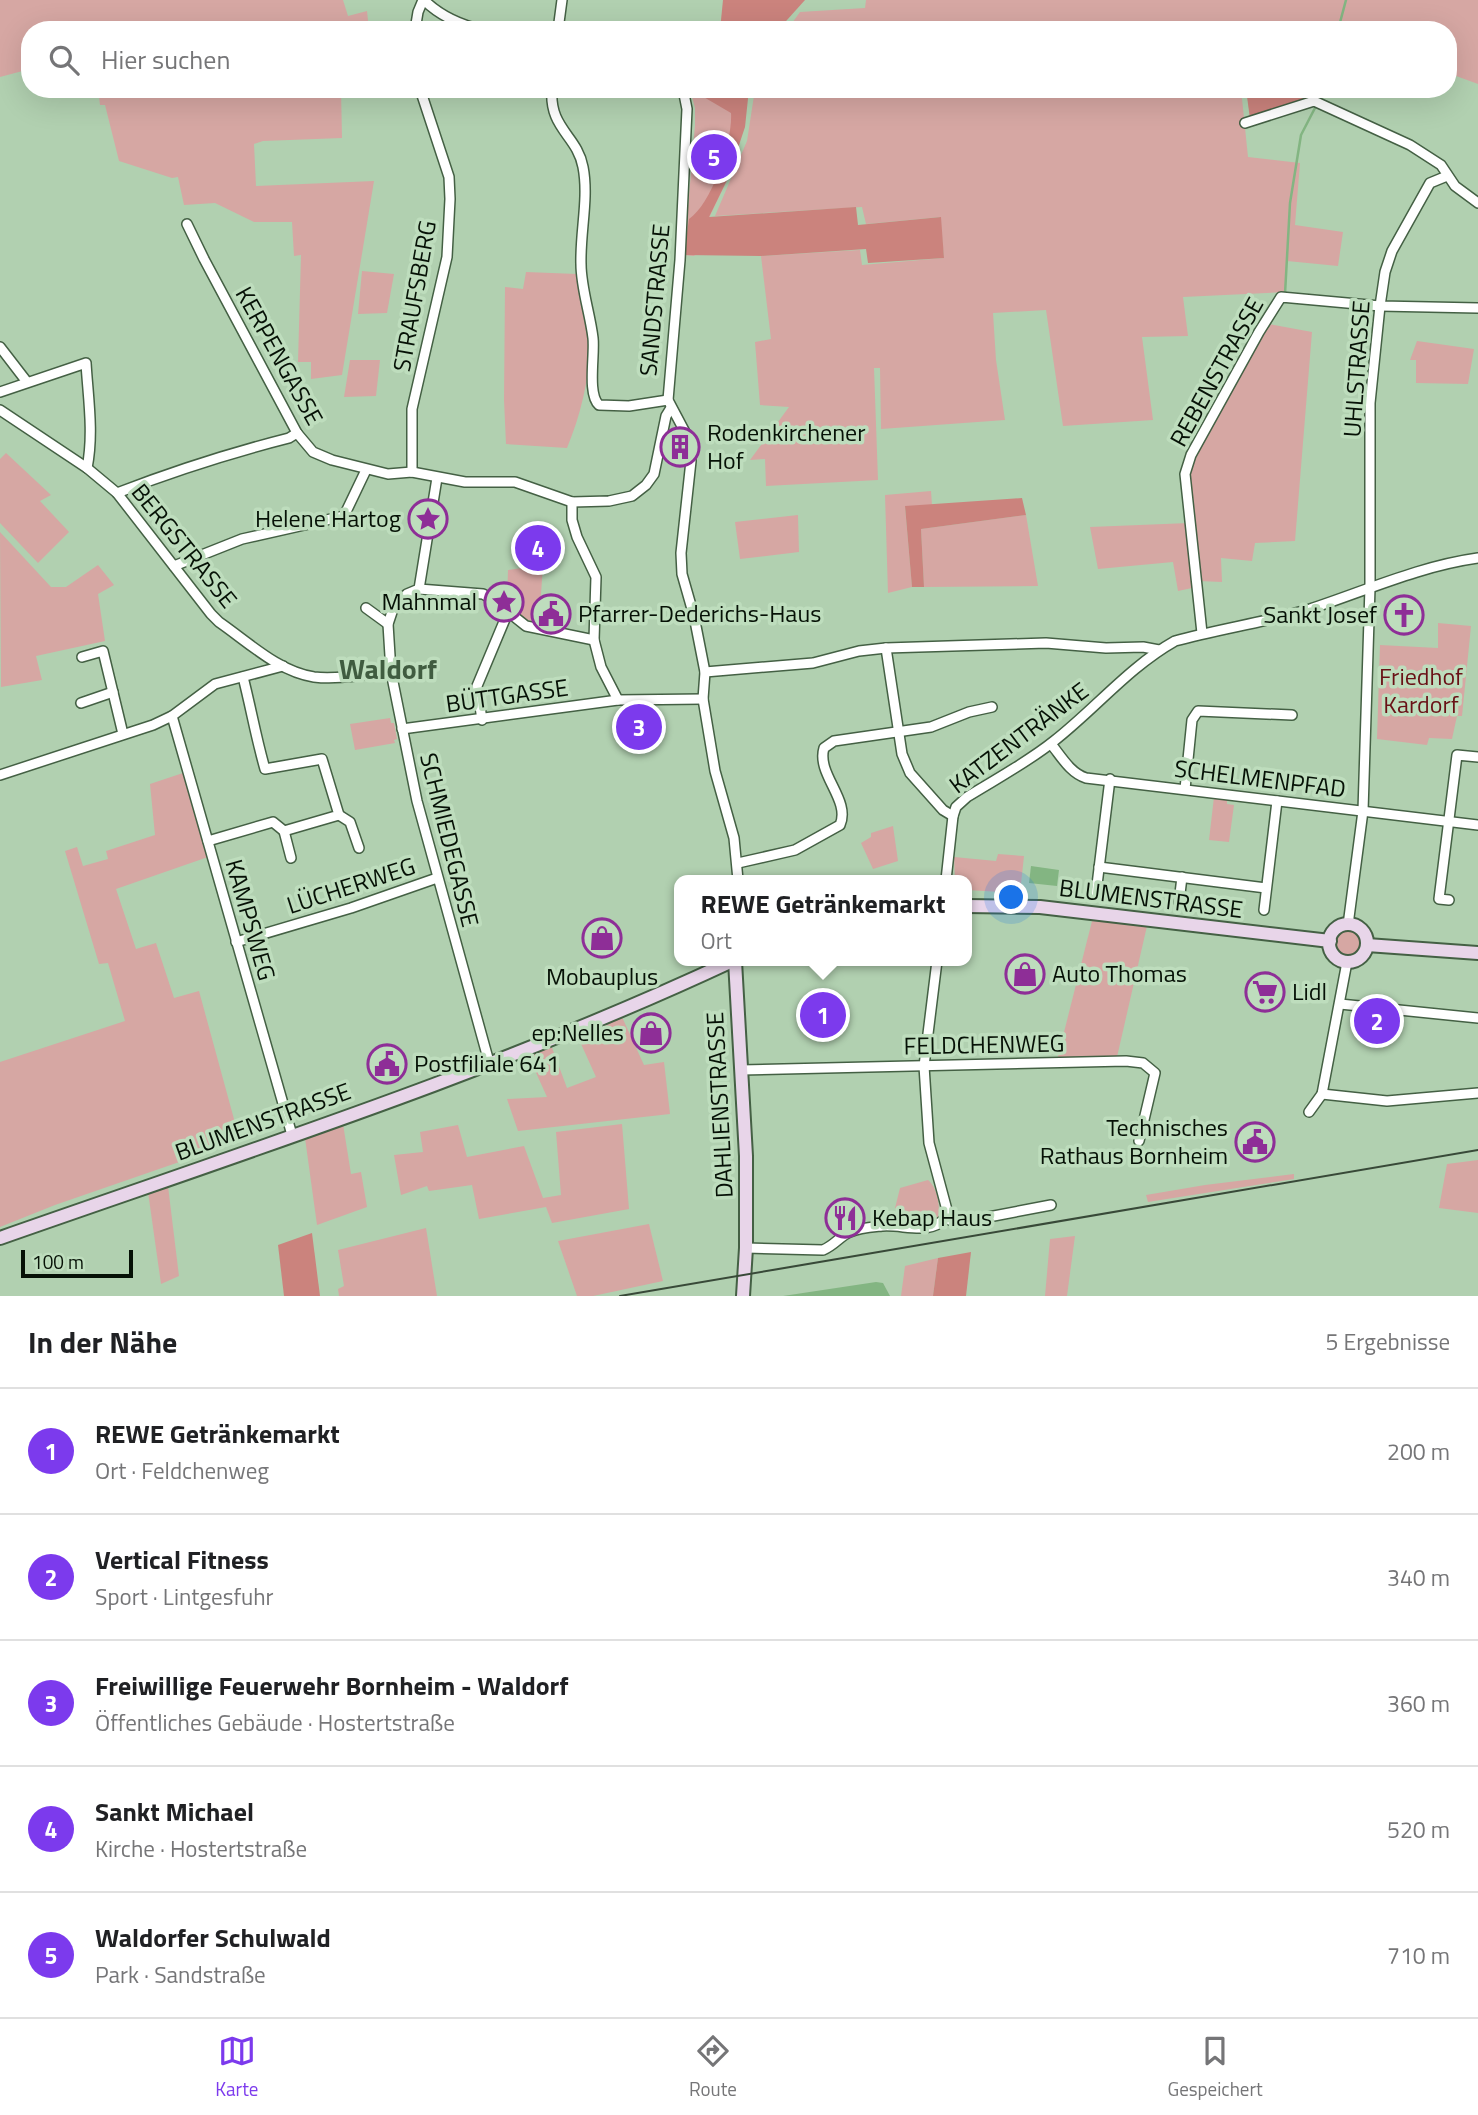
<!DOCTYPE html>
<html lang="de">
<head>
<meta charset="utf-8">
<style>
	body { margin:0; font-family:"Titillium Web",sans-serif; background:#f2f2f2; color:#202124 }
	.scale { position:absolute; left:21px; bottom:18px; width:112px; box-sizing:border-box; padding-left:7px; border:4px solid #061106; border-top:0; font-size:19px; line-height:24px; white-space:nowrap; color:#061106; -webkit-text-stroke:5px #beddbd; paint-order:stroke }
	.you { position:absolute; left:1012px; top:898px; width:24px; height:24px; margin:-18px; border:5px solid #fff; border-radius:50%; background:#1a73e8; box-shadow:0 0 0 10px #1a73e833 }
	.badge { display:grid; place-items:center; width:46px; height:46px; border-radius:50%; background:#7c3aed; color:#fff; font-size:23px; font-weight:700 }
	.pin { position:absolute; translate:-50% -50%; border:4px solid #fff; box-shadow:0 2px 7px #0006 }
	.popup { position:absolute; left:674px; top:875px; width:298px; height:91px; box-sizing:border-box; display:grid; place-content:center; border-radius:14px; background:#fff; filter:drop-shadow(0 2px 5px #0005); font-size:23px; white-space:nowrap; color:#757577 }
	.popup b { font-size:26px; color:#202124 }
	.popup::after { content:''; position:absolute; left:50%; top:100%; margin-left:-14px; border:14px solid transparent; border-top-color:#fff }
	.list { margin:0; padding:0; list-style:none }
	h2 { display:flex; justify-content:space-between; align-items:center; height:91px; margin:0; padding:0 28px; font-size:30px }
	h2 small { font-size:23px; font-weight:400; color:#757577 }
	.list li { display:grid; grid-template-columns:46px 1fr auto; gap:21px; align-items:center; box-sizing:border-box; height:126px; padding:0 28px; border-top:2px solid #e0e0e0 }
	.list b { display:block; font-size:26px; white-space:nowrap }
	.list p { margin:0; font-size:23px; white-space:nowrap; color:#757577 }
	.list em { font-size:23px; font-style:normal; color:#757577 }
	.icon { flex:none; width:38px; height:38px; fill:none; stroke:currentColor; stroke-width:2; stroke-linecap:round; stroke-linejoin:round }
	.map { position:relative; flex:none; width:1478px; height:1296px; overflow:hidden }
	.search { position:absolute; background:#fff; box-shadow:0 7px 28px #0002; left:21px; right:21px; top:21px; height:77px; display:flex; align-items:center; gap:18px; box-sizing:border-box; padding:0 24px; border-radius:28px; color:#757577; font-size:26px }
	.sheet { height:721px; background:#fff }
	nav { display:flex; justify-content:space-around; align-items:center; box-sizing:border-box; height:98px; border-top:2px solid #e0e0e0; background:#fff; font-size:19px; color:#757577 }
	nav a { display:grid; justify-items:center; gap:4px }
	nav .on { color:#7c3aed }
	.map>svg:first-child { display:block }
	.green { fill:#d6a7a3 }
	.forest { fill:#cb837d }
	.water { fill:#83b582 }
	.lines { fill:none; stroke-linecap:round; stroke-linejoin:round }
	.stream { stroke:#83b582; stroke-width:2.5 }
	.minor-casing { stroke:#446044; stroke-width:12 }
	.secondary-casing { stroke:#446044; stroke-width:16 }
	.minor { stroke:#fff; stroke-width:9 }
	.secondary { stroke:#e8d5e9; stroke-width:12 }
	.tram { stroke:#384938; stroke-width:2 }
	.labels { text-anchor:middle; stroke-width:7; stroke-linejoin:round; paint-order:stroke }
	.street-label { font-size:24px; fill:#061106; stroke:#beddbd }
	.poi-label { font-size:24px; fill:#061106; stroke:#beddbd; text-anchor:start }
	.park-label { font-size:24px; fill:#691116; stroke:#beddbd }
	.quarter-label { font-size:28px; font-weight:bold; fill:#405c40; stroke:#beddbd }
</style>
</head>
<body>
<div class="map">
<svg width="1478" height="1296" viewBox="0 0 1478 1296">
	<rect width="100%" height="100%" fill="#b1d0b0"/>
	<g class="green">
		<path d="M0 0H343L348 16 367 11 369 30H30V69L0 77Z"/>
		<path d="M866 0H1478V84L1448 73V30H1337L1338 25H1331L1283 30H787L800 12 865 8Z"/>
		<path d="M98 89H341L342 138 263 141 254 144 256 186 374 181 342 375 311 379V362H298L301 255 294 256 292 222H254L215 203 184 205 178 177 172 178 119 161 105 105H100Z"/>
		<path d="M690 89H749L730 174 709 218 698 252 694 256 684 255 695 125V108Z"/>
		<path d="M755 89H1241L1248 157 1300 163 1295 225 1343 232 1338 266 1287 261 1285 292 1183 297 1188 336 1142 337 1153 420 1063 426 1046 310 993 313 996 360 1005 420 881 429 880 368H874L878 480 766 486 765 459 750 460 789 407 760 405 755 342 771 339 761 256 860 250 862 265 944 258 940 217 866 224 862 207 715 216 747 141Z"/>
		<path d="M362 271 394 274 387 313 358 314Z"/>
		<path d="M526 272 577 274C580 288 585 302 587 316 594 361 584 407 567 448L506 444 504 400 505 287 523 289Z"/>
		<path d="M1268 324 1312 332 1295 541 1255 543 1252 561 1221 558 1222 582 1199 581 1192 588 1178 591 1173 562 1098 569 1090 527 1189 523V474L1193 458Z"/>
		<path d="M1417 341 1474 349 1468 384 1416 383V360H1410Z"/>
		<path d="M350 360H380L376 396 344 397Z"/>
		<path d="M6 453 51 495 40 501 69 532 38 563 0 523V459Z"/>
		<path d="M931 491 932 505 905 507 912 587 888 593 885 495Z"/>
		<path d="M798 515 799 552 740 559 735 522Z"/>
		<path d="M1026 515 1038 586 924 587 921 529Z"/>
		<path d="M0 532 51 587H66L98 565 114 585 98 594 105 641 36 656 42 680 1 687Z"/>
		<path d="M543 565 539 623 524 619 507 600 508 570Z"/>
		<path d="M1438 623 1471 626 1462 716H1457L1452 739 1429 738 1427 745 1377 739 1380 645 1438 648Z"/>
		<path d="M390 718 391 723H394L397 739 394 740 395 743 355 750 350 724Z"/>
		<path d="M183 773 208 857 116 889 136 949 156 943 174 998 199 991 240 1141 55 1205 0 1227V1062L125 1021 108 963 99 964 65 851 77 847 83 866 108 859 106 851 155 835 150 784Z"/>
		<path d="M1214 797 1227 798V804L1234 805 1229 842 1209 840Z"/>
		<path d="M893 826 898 861 873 869 861 843 871 837V833Z"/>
		<path d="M998 854 1024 856 1020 893 967 890 966 880H955L954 857 996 861Z"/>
		<path d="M1092 921 1147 926 1117 1057 1057 1060Z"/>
		<circle cx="1347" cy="943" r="14"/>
		<path d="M622 1017 644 1065 664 1062 670 1114 518 1131 507 1099 547 1097 528 1055 551 1045 567 1088 596 1077 577 1035Z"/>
		<path d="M343 1124 351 1174 361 1172 367 1207 317 1225 305 1138Z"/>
		<path d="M622 1124 629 1209 552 1223 546 1207 479 1219 472 1185 429 1191 427 1186 401 1195 394 1155 423 1152 420 1132 458 1125 467 1157 524 1146 543 1198 561 1195 556 1132Z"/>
		<path d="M1478 1160V1213L1439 1208 1447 1164Z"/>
		<path d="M1294 1174V1179L1148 1202 1146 1195 1205 1185Z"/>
		<path d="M928 1180C937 1187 941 1207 938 1218L926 1222 896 1223 900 1209 895 1208 900 1188Z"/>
		<path d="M168 1186 179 1276 161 1284 148 1192Z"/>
		<path d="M649 1224 663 1281 593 1296H577L558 1241Z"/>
		<path d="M426 1228 437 1296H339L338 1289 344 1286 338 1250Z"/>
		<path d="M1075 1236 1067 1296H1045L1050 1239Z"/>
		<path d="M938 1258 933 1296H901L905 1266Z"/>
	</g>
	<g class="forest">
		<path d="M723 0H805L778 30H720Z"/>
		<path d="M690 89H749L745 127 728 178 709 217 856 207 858 225 941 217 944 258 868 263 866 249 761 256 684 255 689 219C712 204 733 140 731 113Z"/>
		<path d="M1246 89H1314L1312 96 1250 119Z"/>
		<path d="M1022 498 1026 515 921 529 924 587H912L905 506Z"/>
		<path d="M312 1233 320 1296H284L278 1245Z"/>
		<path d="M971 1252 966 1296H933L938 1258Z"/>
	</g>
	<g class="water">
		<path d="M1031 866 1059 870 1057 886 1029 883Z"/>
		<path d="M876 1282 883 1283 890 1296H783Z"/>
	</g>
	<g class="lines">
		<g class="stream">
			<path d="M1338 30 1346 0"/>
			<path d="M1319 100 1322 89"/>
			<path d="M1285 294 1290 203 1301 135 1316 106"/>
			<path d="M1268 327 1276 312"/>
		</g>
		<g class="minor-casing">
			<g id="minor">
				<path d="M424 0C439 15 461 25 482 30"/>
				<path d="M415 30 418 12 423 0"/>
				<path d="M558 30 562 0"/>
				<path d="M552 89C549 129 577 135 583 167 589 198 580 232 581 264 581 288 590 313 593 338 595 355 587 394 599 405L629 406 668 400"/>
				<path d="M683 89 687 109 680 260 668 400 686 434 691 461 681 553 682 574 694 616 705 672 703 699 715 771 734 838 738 880"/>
				<path d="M1245 123 1314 101 1410 145 1441 165 1455 186 1478 203"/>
				<path d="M187 224 204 259 297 433 313 452 332 460 388 474 412 472 465 482H515L572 502 609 501 632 496 646 485 654 474 666 416 671 408"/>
				<path d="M0 347 27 382"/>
				<path d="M0 392 86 363C88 397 94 433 87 468"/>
				<path d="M0 410 87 468 117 493 211 614 219 622C248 642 279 672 314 677 339 680 367 674 391 672"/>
				<path d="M412 472V409L447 257 450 199 449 177 420 89"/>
				<path d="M437 478 419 589 407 594 394 606 388 624 391 672 417 801 489 1062"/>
				<path d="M117 493C174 471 230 453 289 438L297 433"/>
				<path d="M572 502V520L577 537 596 577 594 640 601 667 618 700"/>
				<path d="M174 566 242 539 344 516 366 470"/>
				<path d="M419 589 483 594 492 599 526 626 594 640"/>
				<path d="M366 608 388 624"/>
				<path d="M1202 633 1185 474 1191 455 1259 332 1281 297 1380 306 1478 308"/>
				<path d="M886 648 902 754 910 773 943 810 953 816"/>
				<path d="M82 657 103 651 123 734"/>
				<path d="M705 672 813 663 859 651 886 648 1046 643 1106 648 1143 647 1159 650"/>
				<path d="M81 703 113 692"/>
				<path d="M172 716 292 1135"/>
				<path d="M482 720 477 686 508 612"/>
				<path d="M402 729 618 700 703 699"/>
				<path d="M1051 744C1061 756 1070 773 1086 778L1478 825"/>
				<path d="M0 775 153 725 172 716 215 684 283 666"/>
				<path d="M1185 789 1192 720 1198 711 1292 715"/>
				<path d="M339 815 350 822 359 848"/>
				<path d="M284 831 291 858"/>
				<path d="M208 841 273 822 284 831 339 815 322 759 265 769C256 738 251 708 243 677"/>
				<path d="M738 863 795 850 840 825C851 800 816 774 824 748L834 741 931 727 969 712 992 707"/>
				<path d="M1099 867 1266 888"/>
				<path d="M946 880 953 816 956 807 967 797C996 779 1028 762 1054 741 1095 709 1129 667 1175 641 1219 629 1266 622 1310 609 1365 591 1420 566 1478 558"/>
				<path d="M1096 893 1110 779"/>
				<path d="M1449 900 1439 899 1457 755 1478 757"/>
				<path d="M1179 902 1182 877"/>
				<path d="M1264 910 1277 801"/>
				<path d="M1348 925 1363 811 1370 587V403L1380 306 1385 272 1392 251 1430 183 1447 176"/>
				<path d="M236 942 351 908 437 878"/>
				<path d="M937 961 924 1066 929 1143 947 1210 945 1218"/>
				<path d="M1340 1004 1478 1018"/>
				<path d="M741 1070 1126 1061 1143 1063 1155 1073 1139 1141"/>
				<path d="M1322 1094 1387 1101 1478 1093"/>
				<path d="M1309 1112 1322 1094 1347 962"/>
				<path d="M945 1218 957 1223 1051 1205"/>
				<path d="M746 1248 823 1250C835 1245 840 1236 850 1232 859 1228 873 1227 882 1226 903 1224 930 1236 945 1218"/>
			</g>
		</g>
		<g class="secondary-casing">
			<g id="secondary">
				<path d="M966 906 1040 907 1330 941"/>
				<circle cx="1348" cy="943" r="19"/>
				<path d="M1367 945 1478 953"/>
				<path d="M735 961 746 1156V1248L743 1296"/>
				<path d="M0 1238C245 1152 497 1071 732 961"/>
			</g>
		</g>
		<use href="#minor" class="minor"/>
		<use href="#secondary" class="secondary"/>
		<path class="tram" d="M620 1296 1478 1150"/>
	</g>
	<defs>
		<g id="building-ring" transform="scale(2.0125)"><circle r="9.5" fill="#beddbd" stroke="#8e2e97" stroke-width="1.5"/><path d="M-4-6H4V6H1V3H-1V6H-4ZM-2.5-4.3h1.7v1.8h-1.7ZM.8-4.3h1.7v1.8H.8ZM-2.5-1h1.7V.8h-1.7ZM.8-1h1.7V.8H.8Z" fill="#8e2e97"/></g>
		<g id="sight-ring" transform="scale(2.0125)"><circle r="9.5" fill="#beddbd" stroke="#8e2e97" stroke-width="1.5"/><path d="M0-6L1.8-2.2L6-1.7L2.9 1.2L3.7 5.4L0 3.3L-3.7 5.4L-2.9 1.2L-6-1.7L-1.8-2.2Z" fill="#8e2e97"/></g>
		<g id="civic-ring" transform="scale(2.0125)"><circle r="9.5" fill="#beddbd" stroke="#8e2e97" stroke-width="1.5"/><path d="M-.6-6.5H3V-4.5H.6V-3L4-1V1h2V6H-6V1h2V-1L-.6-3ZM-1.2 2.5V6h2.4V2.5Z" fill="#8e2e97"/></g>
		<g id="church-ring" transform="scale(2.0125)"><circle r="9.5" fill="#beddbd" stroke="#8e2e97" stroke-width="1.5"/><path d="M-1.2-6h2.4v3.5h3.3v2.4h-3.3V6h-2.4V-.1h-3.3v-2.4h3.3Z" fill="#8e2e97"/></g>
		<g id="shop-ring" transform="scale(2.0125)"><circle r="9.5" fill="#beddbd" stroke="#8e2e97" stroke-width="1.5"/><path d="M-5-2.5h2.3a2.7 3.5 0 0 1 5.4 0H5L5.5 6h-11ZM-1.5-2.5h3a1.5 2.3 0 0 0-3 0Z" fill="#8e2e97"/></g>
		<g id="supermarket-ring" transform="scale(2.0125)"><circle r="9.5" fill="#beddbd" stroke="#8e2e97" stroke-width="1.5"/><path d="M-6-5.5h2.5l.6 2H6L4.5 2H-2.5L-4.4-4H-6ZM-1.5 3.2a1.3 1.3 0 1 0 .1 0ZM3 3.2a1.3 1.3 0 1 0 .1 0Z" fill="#8e2e97"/></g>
		<g id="restaurant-ring" transform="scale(2.0125)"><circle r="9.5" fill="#beddbd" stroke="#8e2e97" stroke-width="1.5"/><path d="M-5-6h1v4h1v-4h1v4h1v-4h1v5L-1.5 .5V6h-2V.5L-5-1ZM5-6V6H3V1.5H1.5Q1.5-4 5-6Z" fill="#8e2e97"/></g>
	</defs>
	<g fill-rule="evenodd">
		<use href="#building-ring" x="680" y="447"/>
		<use href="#sight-ring" x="428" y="519"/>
		<use href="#sight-ring" x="504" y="602"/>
		<use href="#civic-ring" x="551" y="614"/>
		<use href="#church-ring" x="1404" y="615"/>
		<use href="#shop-ring" x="602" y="938"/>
		<use href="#shop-ring" x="1025" y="974"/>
		<use href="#supermarket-ring" x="1265" y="992"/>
		<use href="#shop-ring" x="651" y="1033"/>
		<use href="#civic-ring" x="387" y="1064"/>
		<use href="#civic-ring" x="1255" y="1142"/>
		<use href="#restaurant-ring" x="845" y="1218"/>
	</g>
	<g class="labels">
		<g class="street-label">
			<text transform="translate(415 296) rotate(-80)" y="8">STRAUFSBERG</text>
			<text transform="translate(655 300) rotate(-85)" y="8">SANDSTRASSE</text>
			<text transform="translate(279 356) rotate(61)" y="8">KERPENGASSE</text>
			<text transform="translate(1357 369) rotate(-86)" y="8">UHLSTRASSE</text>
			<text transform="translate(1217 372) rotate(-61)" y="8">REBENSTRASSE</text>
			<text transform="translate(184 546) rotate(51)" y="8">BERGSTRASSE</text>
			<text transform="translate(507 696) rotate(-8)" y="8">BÜTTGASSE</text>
			<text transform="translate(1019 738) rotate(-37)" y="8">KATZENTRÄNKE</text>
			<text transform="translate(1260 779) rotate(7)" y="8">SCHELMENPFAD</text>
			<text transform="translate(449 840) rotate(76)" y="8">SCHMIEDEGASSE</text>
			<text transform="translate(351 886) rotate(-18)" y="8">LÜCHERWEG</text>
			<text transform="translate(1151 899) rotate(7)" y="8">BLUMENSTRASSE</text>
			<text transform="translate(250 920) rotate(74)" y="8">KAMPSWEG</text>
			<text transform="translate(984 1045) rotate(-1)" y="8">FELDCHENWEG</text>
			<text transform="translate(720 1105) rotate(-93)" y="8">DAHLIENSTRASSE</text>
			<text transform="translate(263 1122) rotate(-20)" y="8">BLUMENSTRASSE</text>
		</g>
		<g class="poi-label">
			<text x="707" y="441">Rodenkirchener<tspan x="707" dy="28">Hof</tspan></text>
			<text x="401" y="527" text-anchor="end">Helene Hartog</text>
			<text x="477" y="610" text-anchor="end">Mahnmal</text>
			<text x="578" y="622">Pfarrer-Dederichs-Haus</text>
			<text x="1377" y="623" text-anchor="end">Sankt Josef</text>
			<text x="1052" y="982">Auto Thomas</text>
			<text x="602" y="985" text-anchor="middle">Mobauplus</text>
			<text x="1292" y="1000">Lidl</text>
			<text x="624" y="1041" text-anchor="end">ep:Nelles</text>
			<text x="414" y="1072">Postfiliale 641</text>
			<text x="1228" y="1136" text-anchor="end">Technisches<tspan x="1228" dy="28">Rathaus Bornheim</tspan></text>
			<text x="872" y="1226">Kebap Haus</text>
		</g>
		<g class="park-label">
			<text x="1421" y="685">Friedhof<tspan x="1421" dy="28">Kardorf</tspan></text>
		</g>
		<g class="quarter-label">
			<text x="388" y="679">Waldorf</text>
		</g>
	</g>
</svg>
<div class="scale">100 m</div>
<div class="you"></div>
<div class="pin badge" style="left:823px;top:1015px">1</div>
<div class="popup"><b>REWE Getränkemarkt</b>Ort</div>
<div class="pin badge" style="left:1377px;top:1021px">2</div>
<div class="pin badge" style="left:639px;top:727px">3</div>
<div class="pin badge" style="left:538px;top:548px">4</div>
<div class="pin badge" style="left:714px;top:157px">5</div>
<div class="search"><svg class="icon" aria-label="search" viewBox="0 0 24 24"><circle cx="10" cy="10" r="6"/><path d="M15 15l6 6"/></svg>Hier suchen</div>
</div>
<section class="sheet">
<h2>In der Nähe<small>5 Ergebnisse</small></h2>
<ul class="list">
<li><span class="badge">1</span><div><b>REWE Getränkemarkt</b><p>Ort · Feldchenweg</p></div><em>200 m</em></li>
<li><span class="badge">2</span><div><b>Vertical Fitness</b><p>Sport · Lintgesfuhr</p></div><em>340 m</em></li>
<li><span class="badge">3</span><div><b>Freiwillige Feuerwehr Bornheim - Waldorf</b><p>Öffentliches Gebäude · Hostertstraße</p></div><em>360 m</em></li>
<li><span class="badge">4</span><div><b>Sankt Michael</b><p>Kirche · Hostertstraße</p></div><em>520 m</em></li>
<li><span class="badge">5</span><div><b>Waldorfer Schulwald</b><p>Park · Sandstraße</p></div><em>710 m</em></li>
</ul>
</section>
<nav>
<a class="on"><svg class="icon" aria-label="map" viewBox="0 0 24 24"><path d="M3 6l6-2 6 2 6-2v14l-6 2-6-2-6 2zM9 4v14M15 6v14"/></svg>Karte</a>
<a><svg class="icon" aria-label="directions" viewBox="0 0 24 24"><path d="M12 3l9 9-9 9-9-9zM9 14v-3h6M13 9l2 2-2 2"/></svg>Route</a>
<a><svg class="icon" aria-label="saved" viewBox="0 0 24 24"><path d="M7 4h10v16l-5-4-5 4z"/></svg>Gespeichert</a>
</nav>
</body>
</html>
